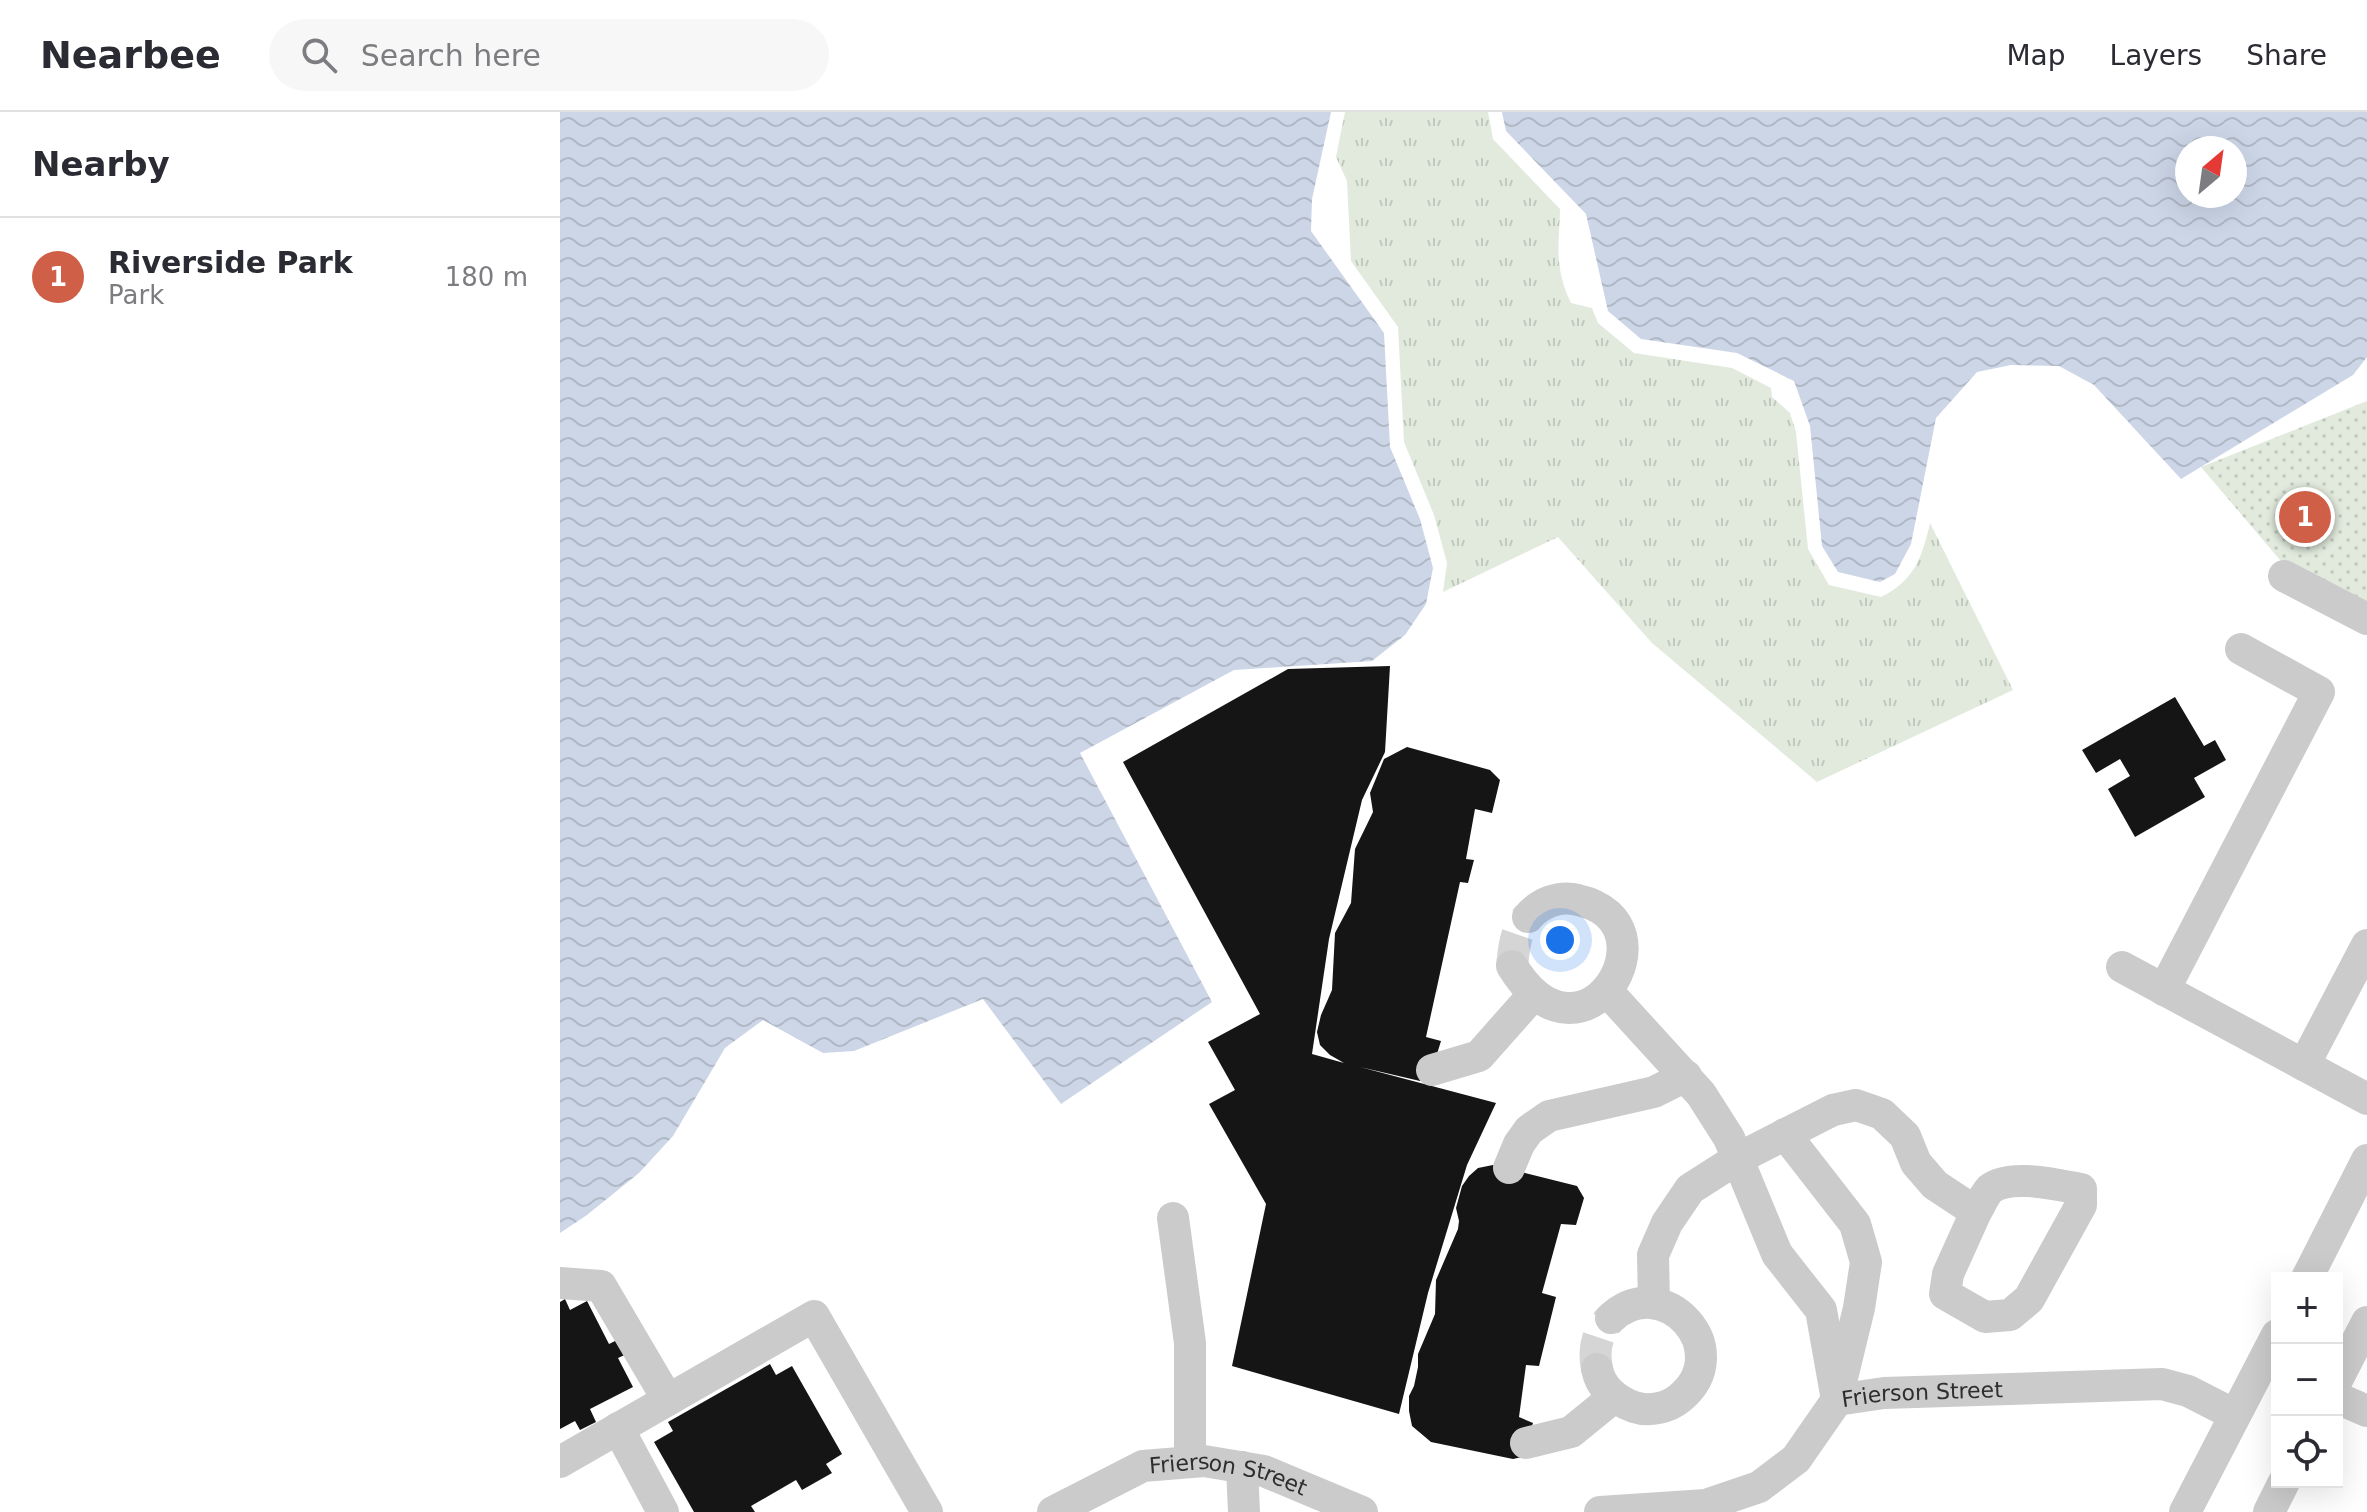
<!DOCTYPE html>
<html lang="en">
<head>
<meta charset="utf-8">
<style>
	body { margin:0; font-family:"DejaVu Sans",sans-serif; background:#f7f7f7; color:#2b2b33 }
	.controls { position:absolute; right:24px; bottom:24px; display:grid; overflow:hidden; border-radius:0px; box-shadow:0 8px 32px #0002 }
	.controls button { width:72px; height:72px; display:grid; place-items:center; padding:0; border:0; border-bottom:2px solid #e1e1e2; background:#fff; color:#2b2b33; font:40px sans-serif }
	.compass { position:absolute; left:1615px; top:24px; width:72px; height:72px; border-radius:50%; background:#fff; box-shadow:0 8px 32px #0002; rotate:29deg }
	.you { position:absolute; left:1000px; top:828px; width:28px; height:28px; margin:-20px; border:6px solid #fff; border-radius:50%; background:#1a73e8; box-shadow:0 0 0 12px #1a73e833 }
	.badge { display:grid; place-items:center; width:52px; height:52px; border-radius:50%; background:#cf5f46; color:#fff; font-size:26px; font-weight:700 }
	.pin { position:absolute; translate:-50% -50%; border:4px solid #fff; box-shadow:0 2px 8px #0006 }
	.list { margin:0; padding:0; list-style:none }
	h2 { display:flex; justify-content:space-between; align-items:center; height:104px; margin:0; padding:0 32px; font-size:34px }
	h2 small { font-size:26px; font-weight:400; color:#7c7c81 }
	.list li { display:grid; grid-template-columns:52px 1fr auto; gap:24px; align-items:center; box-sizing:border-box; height:120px; padding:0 32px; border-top:2px solid #e1e1e2 }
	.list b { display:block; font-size:30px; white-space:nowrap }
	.list p { margin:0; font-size:26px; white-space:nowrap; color:#7c7c81 }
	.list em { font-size:26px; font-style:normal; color:#7c7c81 }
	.icon { flex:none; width:44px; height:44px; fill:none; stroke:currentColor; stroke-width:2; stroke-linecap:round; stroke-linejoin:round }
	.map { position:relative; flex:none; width:1807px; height:1400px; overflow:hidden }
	header { display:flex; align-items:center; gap:48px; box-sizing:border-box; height:112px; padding:0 40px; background:#fff; border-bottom:2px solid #e1e1e2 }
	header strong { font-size:38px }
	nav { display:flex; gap:44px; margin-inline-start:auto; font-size:28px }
	.search { width:560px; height:72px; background:#f7f7f7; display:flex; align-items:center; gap:20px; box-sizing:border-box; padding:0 28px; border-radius:44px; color:#7c7c81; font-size:30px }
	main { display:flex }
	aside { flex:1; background:#fff }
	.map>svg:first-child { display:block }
	.grass { fill:url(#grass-tufts) }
	.park { fill:url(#park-dots) }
	.water { fill:url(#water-waves); fill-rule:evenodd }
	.building { fill:#151515 }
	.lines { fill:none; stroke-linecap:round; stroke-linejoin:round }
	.minor-tunnel { stroke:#d5d5d5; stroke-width:32; stroke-dasharray:32 16; stroke-linecap:butt }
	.minor { stroke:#cbcbcb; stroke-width:32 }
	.labels { text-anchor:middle; stroke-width:8; stroke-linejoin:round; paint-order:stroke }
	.street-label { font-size:22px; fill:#2e2e2e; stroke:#fff }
</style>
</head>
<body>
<header>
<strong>Nearbee</strong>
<div class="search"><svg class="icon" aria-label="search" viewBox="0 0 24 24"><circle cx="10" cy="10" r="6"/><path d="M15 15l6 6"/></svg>Search here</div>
<nav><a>Map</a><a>Layers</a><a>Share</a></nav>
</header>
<main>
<aside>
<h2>Nearby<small></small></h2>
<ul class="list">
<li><span class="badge">1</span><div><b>Riverside Park</b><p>Park</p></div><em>180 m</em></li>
</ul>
</aside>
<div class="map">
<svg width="1807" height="1400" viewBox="0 0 1807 1400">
	<defs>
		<pattern id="grass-tufts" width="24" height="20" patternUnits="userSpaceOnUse" patternTransform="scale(2)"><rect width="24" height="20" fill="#e1eadd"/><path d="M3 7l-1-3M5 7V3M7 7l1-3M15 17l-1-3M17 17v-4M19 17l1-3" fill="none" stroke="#c1c9be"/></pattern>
		<pattern id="park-dots" width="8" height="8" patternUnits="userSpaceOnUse" patternTransform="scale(2)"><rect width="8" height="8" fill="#e1eadd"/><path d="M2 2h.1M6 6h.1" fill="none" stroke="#c1c9be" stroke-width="1.8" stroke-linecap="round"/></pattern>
		<pattern id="water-waves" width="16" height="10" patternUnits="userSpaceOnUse" patternTransform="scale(2)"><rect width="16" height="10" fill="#ccd6e7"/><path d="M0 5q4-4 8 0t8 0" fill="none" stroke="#b0b8c6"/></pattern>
	</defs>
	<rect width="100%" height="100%" fill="#fff"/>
	<path class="grass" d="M785 0H928L933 27 1000 97C999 134 994 156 1011 191L1032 196 1038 211 1074 241 1172 256 1211 276 1212 285 1230 301 1236 320 1248 437 1269 473 1321 485C1354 469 1362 446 1370 411L1453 578 1257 670 1092 531 998 425 883 480 887 451 874 403 844 330 838 215 791 149 787 69 776 45Z"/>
	<path class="park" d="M1807 289V494L1726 455 1641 355Z"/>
	<g class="water">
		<path d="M0 0H771L752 87 751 119 824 221 830 335 860 407 873 456 866 492 845 523 812 549 674 558 520 641 652 890 501 992 423 887 294 939 263 941 203 908 165 936 113 1024 79 1061 27 1103 0 1121Z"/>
		<path d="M942 0H1807V245L1793 263 1621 367 1534 273 1499 254 1451 253 1417 260 1376 306 1351 432 1335 462 1320 470 1278 460 1262 434 1250 314 1234 269 1177 241 1081 227 1048 199 1026 102 946 19ZM1627 36H1675V84H1627Z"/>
	</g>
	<g class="building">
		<path d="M830 554 825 640 802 688 769 827 752 942 784 951 770 943 760 933 757 920 761 903 772 878 775 821 791 791 795 737 813 700 810 681 824 647 847 635 930 658 940 668 932 701 915 697 906 747 914 748 908 771 900 770 866 925 881 929 872 958 860 969 800 955 936 991 907 1053 868 1181 839 1302 672 1254 706 1092 649 992 675 978 648 930 700 902 563 650 728 557Z"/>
		<path d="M1615 585 1644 634 1655 628 1666 648 1634 666 1645 685 1575 725 1548 677 1570 664 1560 647 1536 661 1522 638Z"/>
		<path d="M933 1053 1017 1074 1024 1086 1016 1113 1001 1112 982 1181 996 1185 979 1254 966 1253 959 1305 973 1311 962 1345 953 1347 871 1330 852 1314 849 1299V1284L854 1274 858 1255V1242L875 1202 876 1168 898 1117 899 1109 896 1096 902 1074 909 1064 918 1056Z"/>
		<path d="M5 1187 10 1198 27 1189 49 1232 61 1226 69 1241 58 1246 73 1275 30 1297 36 1310 20 1318 15 1309 0 1317V1190Z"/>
		<path d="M210 1252 216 1263 232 1254 282 1342 266 1352 272 1361 242 1378 236 1368 191 1394 195 1400H134L94 1330 113 1319 108 1310Z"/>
	</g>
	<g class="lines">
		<g class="minor-tunnel">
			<path d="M952 854C954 835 955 819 968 805"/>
			<path d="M1037 1257C1033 1238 1037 1219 1051 1206"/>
		</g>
		<g class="minor">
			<path d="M1724 464 1807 507"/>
			<path d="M952 854C1023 970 1121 811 1018 788 999 783 980 791 968 805"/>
			<path d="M1562 855 1807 987"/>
			<path d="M1604 878 1759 580 1681 537"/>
			<path d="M1047 879 1141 982 1169 1026 1217 1142 1261 1198 1277 1288"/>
			<path d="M1744 953 1807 833"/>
			<path d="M872 958 919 944 973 883"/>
			<path d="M1225 1022 1295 1112 1306 1150 1299 1196 1280 1274"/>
			<path d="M949 1056 959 1032 969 1018 989 1004 1094 980 1126 964"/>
			<path d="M613 1106 630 1231V1350"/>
			<path d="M1747 1166 1807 1048"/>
			<path d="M0 1171 41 1174 108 1288"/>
			<path d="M1094 1191 1093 1143 1107 1111 1130 1077 1177 1047 1273 998 1296 993 1322 1002 1345 1024 1356 1051 1375 1073 1416 1100 1388 1162 1385 1182 1425 1205 1450 1203 1469 1187 1521 1093V1077C1498 1073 1450 1061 1430 1077 1425 1082 1420 1093 1416 1100"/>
			<path d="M1037 1257C1041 1276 1055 1288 1074 1295 1089 1300 1108 1296 1120 1286 1178 1238 1103 1157 1051 1206"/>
			<path d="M1777 1268 1807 1210"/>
			<path d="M1777 1286 1807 1299"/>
			<path d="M58 1316 103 1400"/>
			<path d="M966 1331 1011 1320 1054 1285"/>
			<path d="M0 1350 254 1204 367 1400"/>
			<path d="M682 1355 684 1400"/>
			<path id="s1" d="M493 1400 583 1354 644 1349 704 1359 802 1400"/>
			<path id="s2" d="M1040 1400 1146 1393 1199 1375 1236 1347 1277 1288 1324 1281 1602 1272 1628 1279 1675 1303"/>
			<path d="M1625 1400 1717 1223"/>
			<path d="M1709 1400 1724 1370"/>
		</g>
	</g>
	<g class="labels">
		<g class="street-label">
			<text dy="8" stroke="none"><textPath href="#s2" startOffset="366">Frierson Street</textPath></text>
			<text dy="8" stroke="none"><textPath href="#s1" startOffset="188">Frierson Street</textPath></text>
		</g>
	</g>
</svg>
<div class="controls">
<button>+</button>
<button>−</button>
<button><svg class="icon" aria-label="locate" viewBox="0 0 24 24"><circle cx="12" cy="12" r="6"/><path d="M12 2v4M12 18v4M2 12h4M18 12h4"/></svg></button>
</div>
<svg class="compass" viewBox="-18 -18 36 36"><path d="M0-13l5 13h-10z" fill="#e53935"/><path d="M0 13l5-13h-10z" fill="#7c7c81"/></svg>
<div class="you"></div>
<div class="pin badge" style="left:1745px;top:405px">1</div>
</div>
</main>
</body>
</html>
